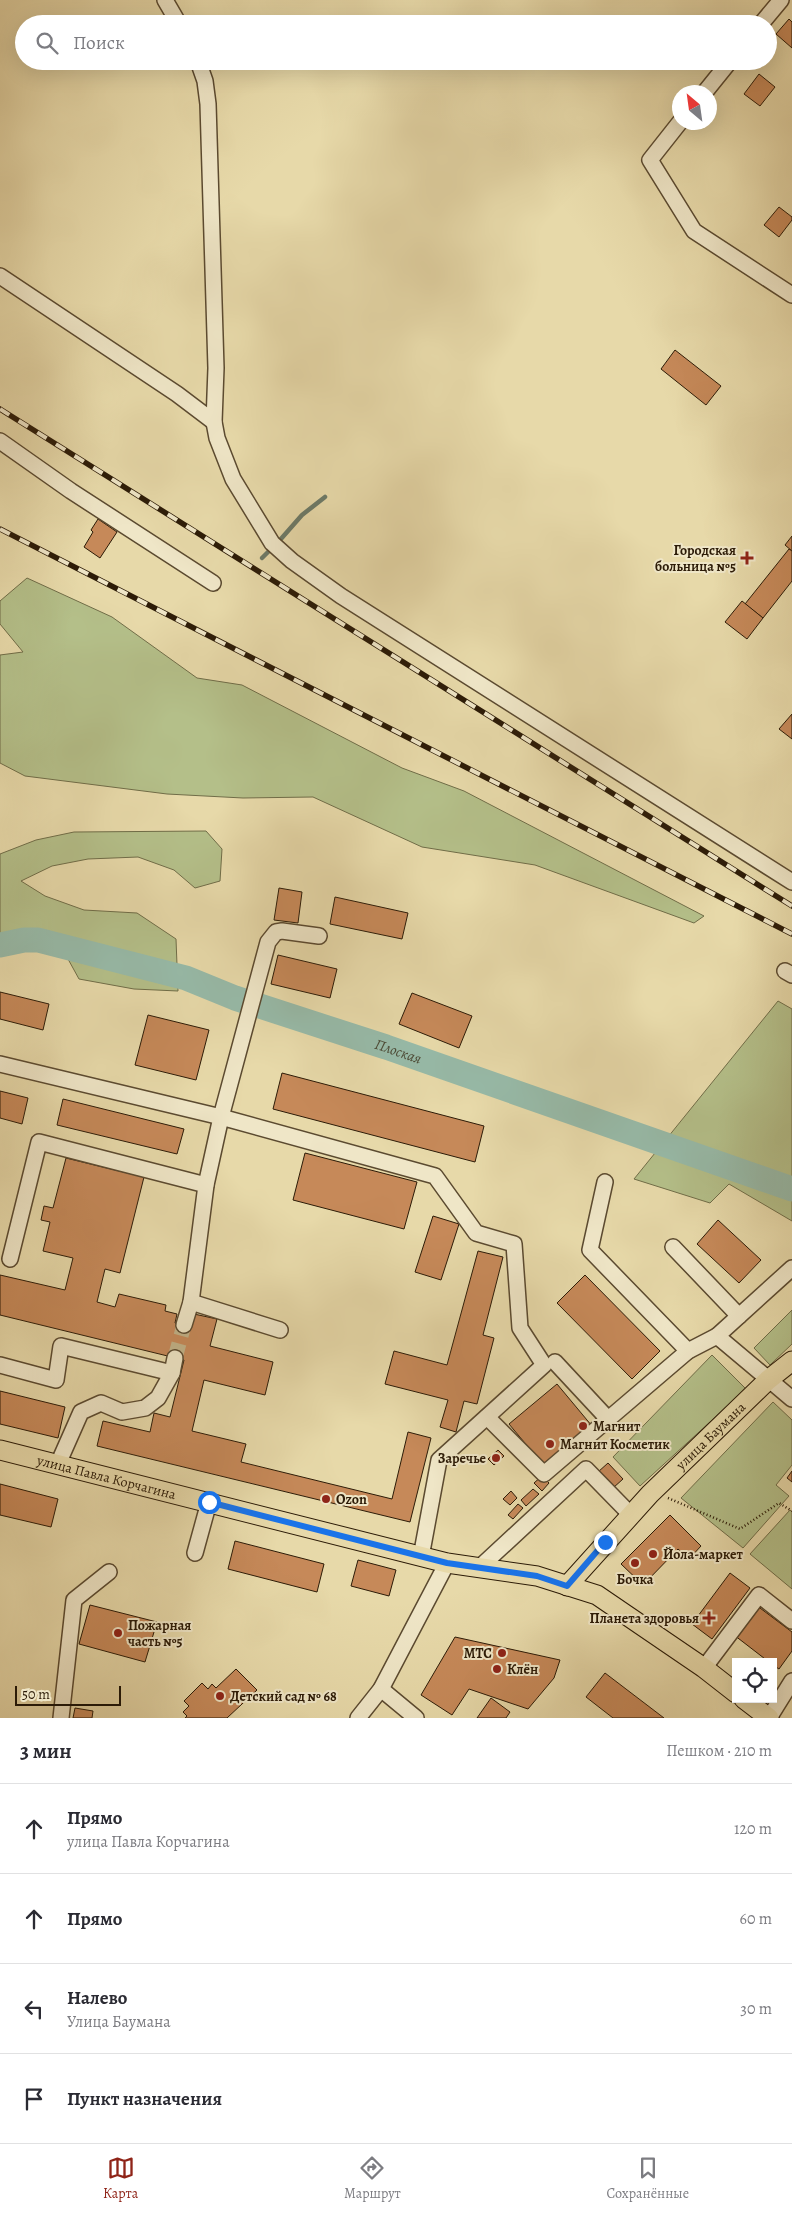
<!DOCTYPE html>
<html lang="ru">
<head>
<meta charset="utf-8">
<style>
	body { margin:0; font-family:Alegreya,serif; background:#f7f7f7; color:#2b2b33 }
	.controls { position:absolute; right:15px; bottom:15px; display:grid; overflow:hidden; border-radius:0px; box-shadow:0 5px 20px #0002 }
	.controls button { width:45px; height:45px; display:grid; place-items:center; padding:0; border:0; border-bottom:1px solid #e1e1e2; background:#fff; color:#2b2b33; font:25px sans-serif }
	.compass { position:absolute; left:672px; top:85px; width:45px; height:45px; border-radius:50%; background:#fff; box-shadow:0 5px 20px #0002; rotate:331deg }
	.scale { position:absolute; left:15px; bottom:12px; width:106px; box-sizing:border-box; padding-left:5px; border:2px solid #2c1b07; border-top:0; font-size:14px; line-height:18px; white-space:nowrap; color:#2c1b07; -webkit-text-stroke:4px #efe6c7; paint-order:stroke }
	.stop { position:absolute; width:15px; height:15px; margin:-11px; border:4px solid #1a73e8; border-radius:50%; background:#fff }
	.stop.end { background:#1a73e8; border-color:#fff; box-shadow:0 1px 5px #0008 }
	.list { margin:0; padding:0; list-style:none }
	h2 { display:flex; justify-content:space-between; align-items:center; height:65px; margin:0; padding:0 20px; font-size:21px }
	h2 small { font-size:16px; font-weight:400; color:#7c7c81 }
	.list li { display:grid; grid-template-columns:32px 1fr auto; gap:15px; align-items:center; box-sizing:border-box; height:90px; padding:0 20px; border-top:1px solid #e1e1e2 }
	.list b { display:block; font-size:19px; white-space:nowrap }
	.list p { margin:0; font-size:16px; white-space:nowrap; color:#7c7c81 }
	.list em { font-size:16px; font-style:normal; color:#7c7c81 }
	.icon { flex:none; width:28px; height:28px; fill:none; stroke:currentColor; stroke-width:2; stroke-linecap:round; stroke-linejoin:round }
	.map { position:relative; flex:none; width:792px; height:1718px; overflow:hidden }
	.search { position:absolute; background:#fff; box-shadow:0 5px 20px #0002; left:15px; right:15px; top:15px; height:55px; display:flex; align-items:center; gap:12px; box-sizing:border-box; padding:0 18px; border-radius:28px; color:#7c7c81; font-size:19px }
	.sheet { height:425px; background:#fff }
	nav { display:flex; justify-content:space-around; align-items:center; box-sizing:border-box; height:70px; border-top:1px solid #e1e1e2; background:#fff; font-size:14px; color:#7c7c81 }
	nav a { display:grid; justify-items:center; gap:2px }
	nav .on { color:#8f2418 }
	.map>svg:first-child { display:block }
	.green { fill:#b4bf89; stroke:#706d48 }
	.lines { fill:none; stroke-linecap:round; stroke-linejoin:round }
	.stream { stroke:#6c7a68; stroke-width:4.5 }
	.river { stroke:#97baa8; stroke-width:25 }
	.building { fill:#c68959; stroke:#2c1b07 }
	.minor-tunnel { stroke:#c2b389; stroke-width:15; stroke-dasharray:15 8; stroke-linecap:butt }
	.minor-casing { stroke:#5b4a30; stroke-width:18 }
	.major-casing { stroke:#2c1b07; stroke-width:21 }
	.path { stroke:#2c1b07; stroke-width:2.5; stroke-dasharray:1 2.5; stroke-linecap:butt }
	.minor { stroke:#efe6c7; stroke-width:15 }
	.major { stroke:#e7d9a9; stroke-width:19 }
	.rail-casing { stroke:#2c1b07; stroke-width:5.5 }
	.rail { stroke:#efe6c7; stroke-width:4; stroke-dasharray:11; stroke-linecap:butt }
	.route { stroke:#1a73e8; stroke-width:6 }
	.poi-dot { fill:#8f2418; stroke:#efe6c7; stroke-width:2 }
	.labels { text-anchor:middle; stroke-width:4; stroke-linejoin:round; paint-order:stroke }
	.poi-label { font-size:14px; font-weight:bold; fill:#2c1b07; stroke:#efe6c7; text-anchor:start }
	.street-label { font-size:14px; fill:#2c1b07; stroke:#efe6c7 }
	.water-label { font-size:15px; font-style:italic; fill:#4c4b37; stroke:#efe6c7 }
</style>
</head>
<body>
<div class="map">
<svg width="792" height="1718" viewBox="0 0 792 1718">
	<rect width="100%" height="100%" fill="#e7d9a9"/>
	<filter id="stains"><feTurbulence type="fractalNoise" baseFrequency=".004" numOctaves="4"/><feColorMatrix values="0 0 0 0 .2 0 0 0 0 .09 0 0 0 0 .02 0 0 0 .5 -.17"/></filter>
	<radialGradient id="worn" r=".72"><stop offset=".6" stop-color="#630" stop-opacity="0"/><stop offset="1" stop-color="#630" stop-opacity=".3"/></radialGradient>
	<g class="green">
		<path d="M27 578 112 617 197 678 242 685 402 768 464 791 704 916 694 923 535 865 422 847 313 797 243 798 167 794 25 776 0 763V655L23 652 0 624V601Z"/>
		<path d="M206 831 222 849 220 881 195 888 174 870 138 857 88 859 52 866 21 881 45 896 84 910 137 913 176 939 178 991 134 989 79 979 68 959 35 947 0 952V854L36 840 74 832Z"/>
		<path d="M778 1001 792 1009V1221L729 1184 710 1203 634 1179Z"/>
		<path d="M792 1310V1344L770 1365 754 1348Z"/>
		<path d="M712 1355 746 1389 640 1486 613 1457Z"/>
		<path d="M773 1402 792 1420V1465L776 1485 789 1496 743 1548 681 1498Z"/>
		<path d="M790 1510 792 1512V1589L750 1554Z"/>
	</g>
	<g class="lines">
		<g class="stream">
			<path d="M280 540 302 515 325 497"/>
			<path d="M262 558 271 549"/>
		</g>
		<path class="river" id="s1" d="M0 945 24 940H38L186 978 235 998 386 1047 792 1189"/>
	</g>
	<g class="building">
		<path d="M789 19 792 22V48L776 34Z"/>
		<path d="M759 74 775 87 760 106 744 94Z"/>
		<path d="M779 207 792 217V220L779 237 764 225Z"/>
		<path d="M675 350 721 386 706 405 661 369Z"/>
		<path d="M98 519 117 532 100 558 84 547 93 532 91 530Z"/>
		<path d="M792 536V551L785 545Z"/>
		<path d="M789 549 792 551V581L763 618 745 604Z"/>
		<path d="M742 601 763 618 747 639 725 622Z"/>
		<path d="M792 714V739L779 729Z"/>
		<path d="M279 888 302 892 298 923 274 920Z"/>
		<path d="M335 897 408 913 402 939 330 924Z"/>
		<path d="M278 955 337 969 330 998 271 984Z"/>
		<path d="M0 992 49 1004 43 1030 0 1019Z"/>
		<path d="M412 993 472 1016 459 1048 399 1024Z"/>
		<path d="M148 1015 209 1030 196 1080 135 1065Z"/>
		<path d="M282 1073 484 1126 475 1162 273 1109Z"/>
		<path d="M0 1091 28 1098 22 1124 0 1118Z"/>
		<path d="M63 1099 184 1129 177 1154 57 1125Z"/>
		<path d="M305 1153 417 1182 404 1229 293 1200Z"/>
		<path d="M66 1158 144 1177 120 1273 105 1269 97 1302 115 1307 119 1294 166 1305 165 1311 177 1314 175 1323 190 1327 194 1314 217 1319 210 1346 273 1362 265 1395 204 1380 192 1431 246 1444 241 1462 392 1499 408 1432 431 1438 410 1522 97 1446 103 1421 150 1432 154 1413 170 1417 184 1360 0 1315V1275L65 1290 73 1258 43 1251 50 1222 41 1220 44 1206 53 1208Z"/>
		<path d="M433 1216 459 1224 441 1280 415 1272Z"/>
		<path d="M718 1220 761 1260 739 1283 697 1244Z"/>
		<path d="M478 1251 503 1257 483 1335 494 1338 477 1404 464 1401 456 1432 440 1427 448 1400 385 1384 394 1351 447 1365Z"/>
		<path d="M585 1275 660 1351 632 1379 557 1303Z"/>
		<path d="M557 1384 592 1426 544 1466 509 1424Z"/>
		<path d="M0 1391 65 1407 58 1438 0 1424Z"/>
		<path d="M498 1450 504 1456 494 1465 488 1459Z"/>
		<path d="M608 1463 623 1479 613 1488 598 1472Z"/>
		<path d="M792 1471V1482L787 1478Z"/>
		<path d="M542 1476 549 1483 542 1491 534 1483Z"/>
		<path d="M0 1484 58 1499 51 1527 0 1515Z"/>
		<path d="M533 1489 539 1494 526 1506 521 1500Z"/>
		<path d="M511 1491 517 1498 510 1505 503 1499Z"/>
		<path d="M518 1504 523 1508 513 1519 508 1515Z"/>
		<path d="M670 1515 701 1546 689 1559 678 1549 643 1585 621 1564Z"/>
		<path d="M235 1541 324 1564 317 1592 228 1569Z"/>
		<path d="M358 1560 396 1570 389 1596 351 1586Z"/>
		<path d="M730 1573 750 1588 712 1639 692 1624Z"/>
		<path d="M90 1605 157 1622 145 1662 79 1644Z"/>
		<path d="M756 1605 792 1632V1651L779 1669 773 1665V1662H769L734 1635Z"/>
		<path d="M455 1637 560 1660 554 1678 528 1709 469 1689 452 1715 421 1695Z"/>
		<path d="M236 1669 257 1690 227 1718H185L187 1716 183 1712 189 1706 184 1701 202 1683 208 1689 212 1684 216 1688Z"/>
		<path d="M605 1673 664 1718H613L586 1697Z"/>
		<path d="M491 1698 510 1712 506 1718H477Z"/>
		<path d="M75 1708 93 1711 92 1718H73Z"/>
	</g>
	<g class="lines">
		<path class="minor-tunnel" d="M175 1358 184 1325"/>
		<g class="minor-casing">
			<g id="minor">
				<path d="M165 0 179 24"/>
				<path d="M761 24 781 0"/>
				<path d="M198 61 205 81 208 104 216 368 214 422 217 438 233 479 272 543 292 561 341 596 792 882"/>
				<path d="M705 92 730 61"/>
				<path d="M680 122 650 160 694 231 792 295"/>
				<path d="M0 276 177 394 214 422"/>
				<path d="M0 441 71 491 213 583"/>
				<path d="M785 971 792 975"/>
				<path d="M0 1064 221 1117 268 942 276 932 282 931 319 936"/>
				<path d="M605 1182 590 1250 688 1351"/>
				<path d="M673 1247 739 1316"/>
				<path d="M10 1259 39 1142 206 1185"/>
				<path d="M184 1325 191 1302"/>
				<path d="M280 1330 191 1302 206 1185 221 1117 435 1176 476 1233 514 1244 520 1328 544 1365 439 1460 421 1557"/>
				<path d="M717 1336 792 1268"/>
				<path d="M555 1362 608 1419"/>
				<path d="M0 1365 56 1380 61 1346 172 1373 158 1398 145 1408 122 1412 101 1403 81 1412 58 1464"/>
				<path d="M172 1373 175 1358"/>
				<path d="M487 1417 544 1474 688 1351 717 1336 792 1399"/>
				<path d="M195 1553 209 1502"/>
				<path d="M479 1568 586 1469 630 1514"/>
				<path d="M704 1668 759 1595 792 1621"/>
				<path d="M381 1689 416 1718"/>
				<path d="M61 1718 74 1600 109 1572"/>
				<path d="M358 1718 381 1689 447 1563"/>
				<path d="M769 1718 792 1681"/>
			</g>
		</g>
		<g class="major-casing">
			<g id="major">
				<path id="s2" d="M0 1450 447 1563 537 1576 597 1595 704 1668 736 1693"/>
				<path id="s3" d="M567 1586 650 1494 768 1380 792 1361"/>
				<path d="M744 1699 769 1718"/>
			</g>
		</g>
		<path class="path" d="M668 1498 740 1529 779 1503 792 1511"/>
		<use href="#minor" class="minor"/>
		<use href="#major" class="major"/>
		<g class="rail-casing">
			<g id="rail">
				<path d="M0 409 792 906"/>
				<path d="M0 529 792 934"/>
			</g>
		</g>
		<use href="#rail" class="rail"/>
	</g>
	<g class="lines">
		<path class="route" d="M209 1502 447 1563 537 1576 567 1586 605 1542"/>
	</g>
	<g class="poi-dot">
		<path d="M744.5 550.5h5v5h5v5h-5v5h-5v-5h-5v-5h5z"/>
		<circle cx="583" cy="1426" r="5"/>
		<circle cx="550" cy="1444" r="5"/>
		<circle cx="496" cy="1458" r="5"/>
		<circle cx="326" cy="1499" r="5"/>
		<circle cx="653" cy="1554" r="5"/>
		<circle cx="635" cy="1563" r="5"/>
		<path d="M706.5 1610.5h5v5h5v5h-5v5h-5v-5h-5v-5h5z"/>
		<circle cx="118" cy="1633" r="5"/>
		<circle cx="502" cy="1653" r="5"/>
		<circle cx="497" cy="1669" r="5"/>
		<circle cx="220" cy="1696" r="5"/>
	</g>
	<g class="labels">
		<g class="poi-label">
			<text x="736" y="555" text-anchor="end">Городская<tspan x="736" dy="16">больница №5</tspan></text>
			<text x="593" y="1431">Магнит</text>
			<text x="560" y="1449">Магнит Косметик</text>
			<text x="486" y="1463" text-anchor="end">Заречье</text>
			<text x="336" y="1504">Ozon</text>
			<text x="663" y="1559">Йола-маркет</text>
			<text x="635" y="1584" text-anchor="middle">Бочка</text>
			<text x="699" y="1623" text-anchor="end">Планета здоровья</text>
			<text x="128" y="1630">Пожарная<tspan x="128" dy="16">часть №5</tspan></text>
			<text x="492" y="1658" text-anchor="end">МТС</text>
			<text x="507" y="1674">Клён</text>
			<text x="230" y="1701">Детский сад № 68</text>
		</g>
		<g class="street-label">
			<text dy="5" stroke="none"><textPath href="#s3" startOffset="208">улица Баумана</textPath></text>
			<text dy="5" stroke="none"><textPath href="#s2" startOffset="110">улица Павла Корчагина</textPath></text>
		</g>
		<g class="water-label">
			<text dy="5" stroke="none"><textPath href="#s1" startOffset="416">Плоская</textPath></text>
		</g>
	</g>
	<rect width="100%" height="100%" filter="url(#stains)"/>
	<rect width="100%" height="100%" fill="url(#worn)"/>
</svg>
<div class="controls">
<button><svg class="icon" aria-label="locate" viewBox="0 0 24 24"><circle cx="12" cy="12" r="6"/><path d="M12 2v4M12 18v4M2 12h4M18 12h4"/></svg></button>
</div>
<svg class="compass" viewBox="-18 -18 36 36"><path d="M0-13l5 13h-10z" fill="#e53935"/><path d="M0 13l5-13h-10z" fill="#7c7c81"/></svg>
<div class="scale">50 m</div>
<div class="stop" style="left:209px;top:1502px"></div>
<div class="stop end" style="left:605px;top:1542px"></div>
<div class="search"><svg class="icon" aria-label="search" viewBox="0 0 24 24"><circle cx="10" cy="10" r="6"/><path d="M15 15l6 6"/></svg>Поиск</div>
</div>
<section class="sheet">
<h2>3 мин<small>Пешком · 210 m</small></h2>
<ul class="list">
<li><svg class="icon" aria-label="ahead" viewBox="0 0 24 24"><path d="M12 20V5M6 11l6-6 6 6"/></svg><div><b>Прямо</b><p>улица Павла Корчагина</p></div><em>120 m</em></li>
<li><svg class="icon" aria-label="ahead" viewBox="0 0 24 24"><path d="M12 20V5M6 11l6-6 6 6"/></svg><div><b>Прямо</b></div><em>60 m</em></li>
<li><svg class="icon" aria-label="left" viewBox="0 0 24 24"><path d="M17 20v-9H6M10 6l-5 5 5 5"/></svg><div><b>Налево</b><p>Улица Баумана</p></div><em>30 m</em></li>
<li><svg class="icon" aria-label="arrive" viewBox="0 0 24 24"><path d="M6 21V4h12l-3 4 3 4H6"/></svg><div><b>Пункт назначения</b></div></li>
</ul>
</section>
<nav>
<a class="on"><svg class="icon" aria-label="map" viewBox="0 0 24 24"><path d="M3 6l6-2 6 2 6-2v14l-6 2-6-2-6 2zM9 4v14M15 6v14"/></svg>Карта</a>
<a><svg class="icon" aria-label="directions" viewBox="0 0 24 24"><path d="M12 3l9 9-9 9-9-9zM9 14v-3h6M13 9l2 2-2 2"/></svg>Маршрут</a>
<a><svg class="icon" aria-label="saved" viewBox="0 0 24 24"><path d="M7 4h10v16l-5-4-5 4z"/></svg>Сохранённые</a>
</nav>
</body>
</html>
